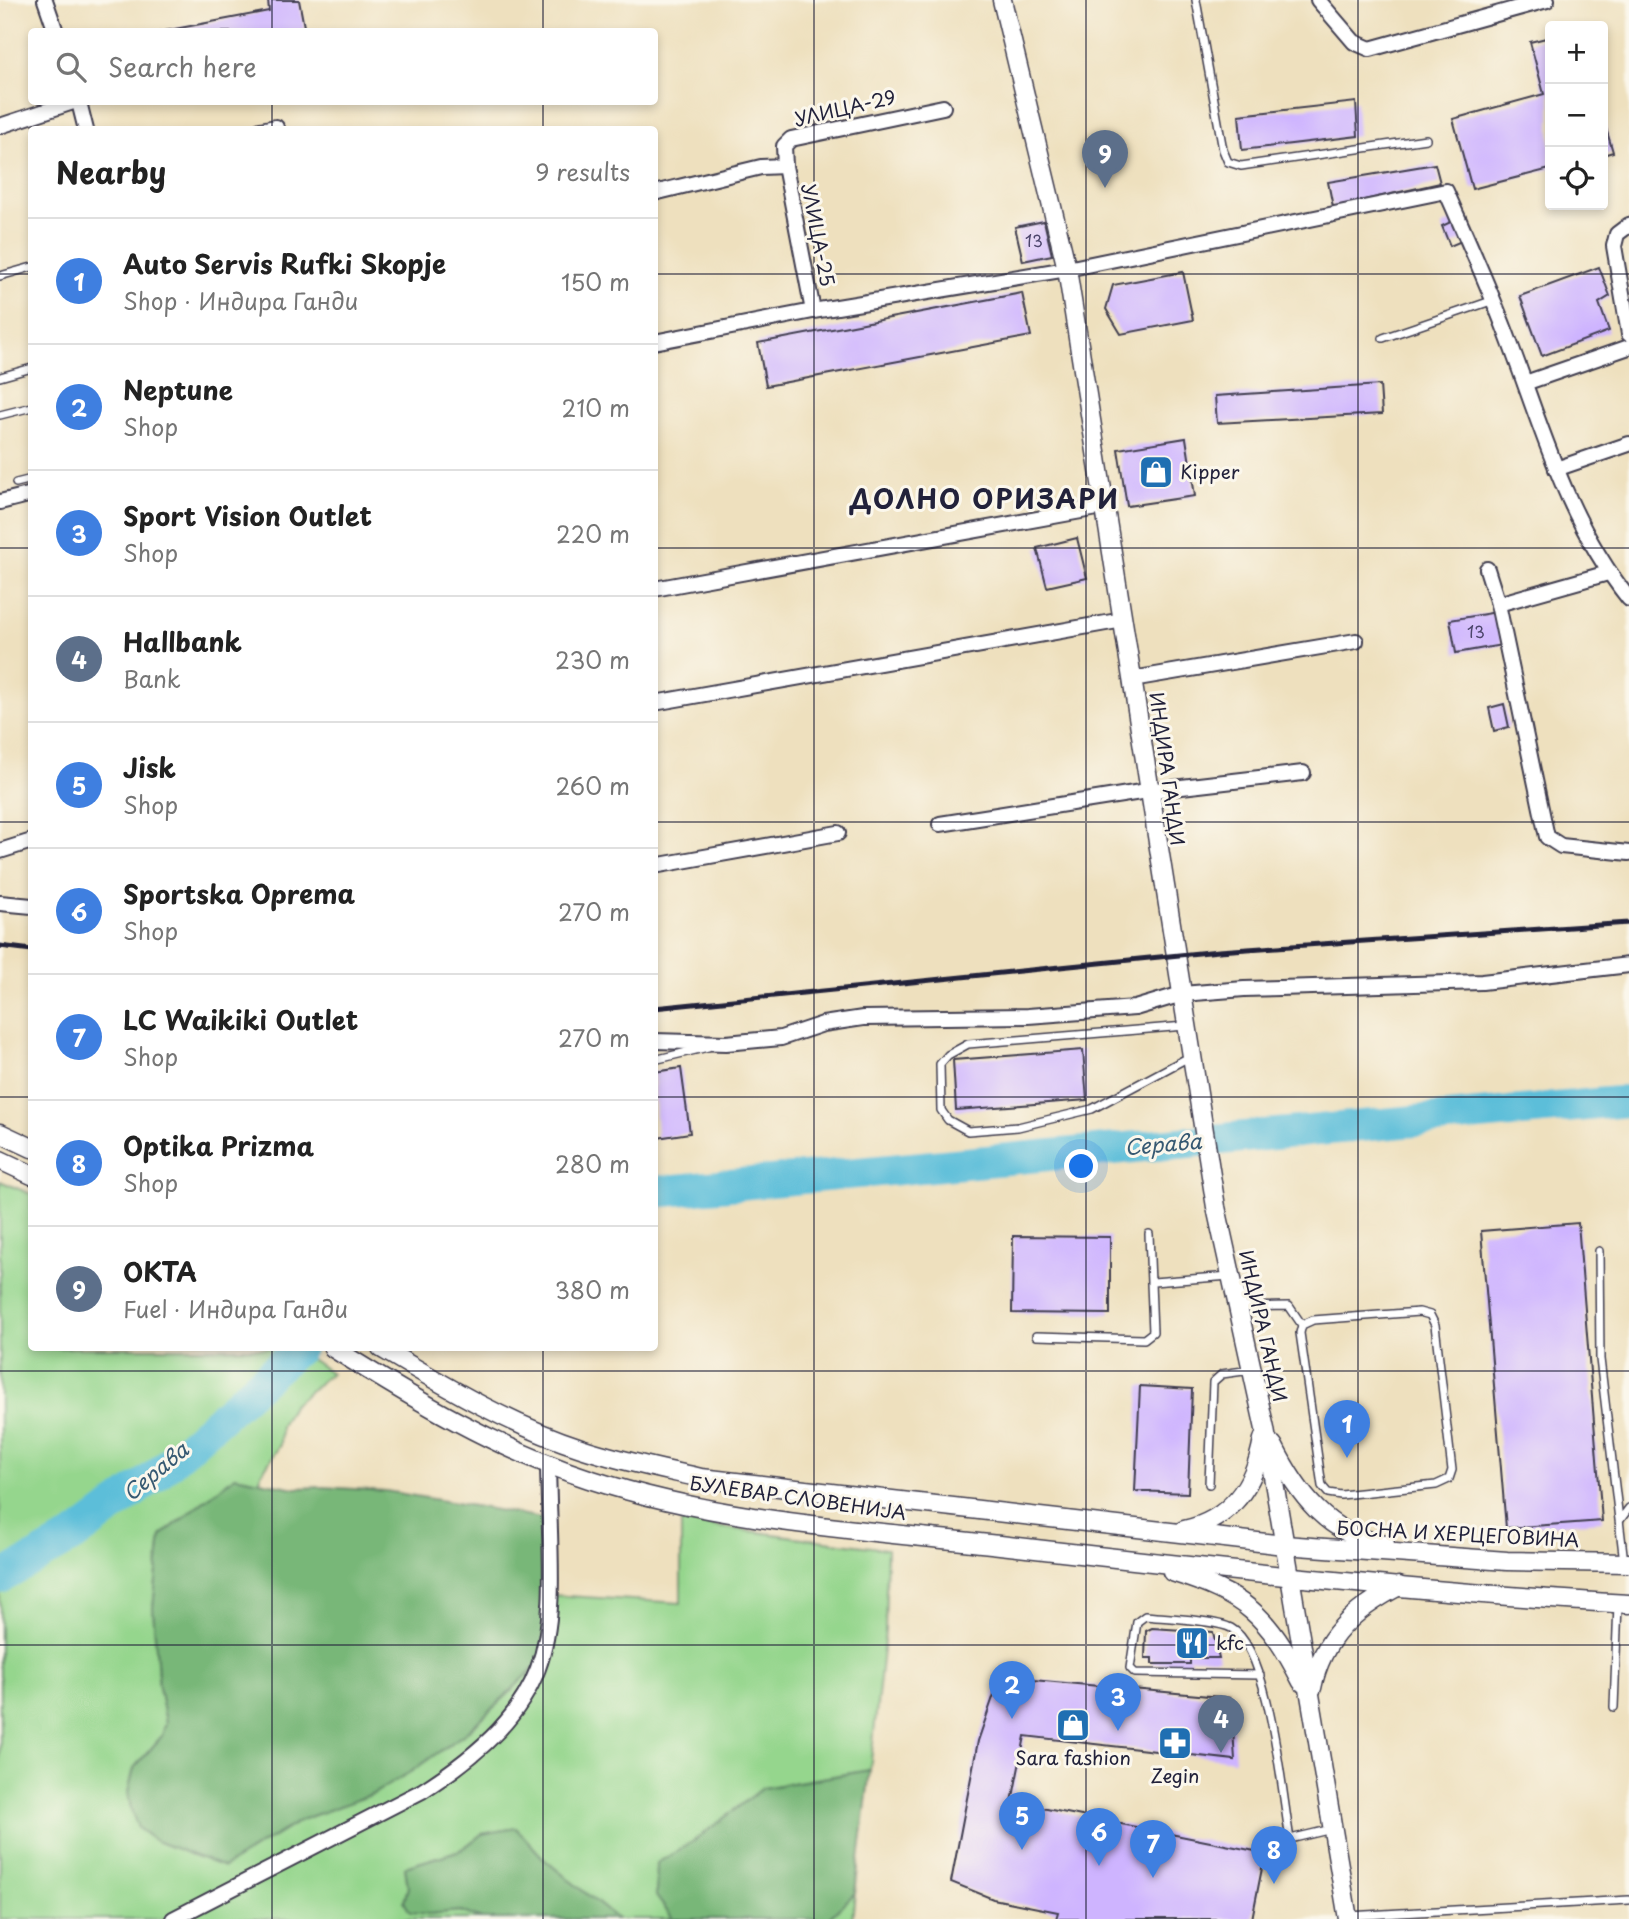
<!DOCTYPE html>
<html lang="en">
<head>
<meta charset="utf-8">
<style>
	body { margin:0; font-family:"Playpen Sans",sans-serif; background:#f2f2f2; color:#222 }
	.controls { position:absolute; right:21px; top:21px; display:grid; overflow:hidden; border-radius:7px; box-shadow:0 4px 10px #0003 }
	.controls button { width:63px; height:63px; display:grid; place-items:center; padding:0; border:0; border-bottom:2px solid #e0e0e0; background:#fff; color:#222; font:35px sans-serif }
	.you { position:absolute; left:1082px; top:1167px; width:24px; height:24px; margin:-18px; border:5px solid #fff; border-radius:50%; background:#1a73e8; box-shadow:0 0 0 10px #1a73e833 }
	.badge { display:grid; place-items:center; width:46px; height:46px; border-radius:50%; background:#b45309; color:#fff; font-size:23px; font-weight:700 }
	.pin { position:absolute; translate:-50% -58px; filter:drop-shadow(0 2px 4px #0008) }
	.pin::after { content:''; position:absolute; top:37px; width:24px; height:21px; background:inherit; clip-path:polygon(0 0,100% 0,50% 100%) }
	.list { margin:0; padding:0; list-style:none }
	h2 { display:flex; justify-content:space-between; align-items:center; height:91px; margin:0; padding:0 28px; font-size:30px }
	h2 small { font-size:23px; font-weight:400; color:#767676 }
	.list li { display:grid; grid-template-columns:46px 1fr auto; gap:21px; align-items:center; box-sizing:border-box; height:126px; padding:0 28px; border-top:2px solid #e0e0e0 }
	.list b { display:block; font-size:26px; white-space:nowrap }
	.list p { margin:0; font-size:23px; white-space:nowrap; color:#767676 }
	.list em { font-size:23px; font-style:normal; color:#767676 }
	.icon { flex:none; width:38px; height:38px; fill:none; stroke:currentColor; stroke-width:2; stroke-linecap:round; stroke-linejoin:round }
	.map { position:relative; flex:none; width:1629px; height:1919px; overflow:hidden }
	.search { position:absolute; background:#fff; box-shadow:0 4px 10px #0003; left:28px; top:28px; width:630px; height:77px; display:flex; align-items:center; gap:18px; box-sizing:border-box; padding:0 24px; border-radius:7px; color:#767676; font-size:26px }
	.panel { position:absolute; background:#fff; box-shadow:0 4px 10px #0003; left:28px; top:126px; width:630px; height:1225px; border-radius:7px }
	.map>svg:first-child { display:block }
	.green { fill:#95d68d; stroke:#5c7c64; stroke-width:2 }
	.forest { fill:#78b778; stroke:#4d6c5a; stroke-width:2 }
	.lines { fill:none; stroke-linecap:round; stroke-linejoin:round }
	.river { stroke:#5bbed9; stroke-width:32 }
	.building { fill:#ceb4ff }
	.service-casing { stroke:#413e4f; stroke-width:10 }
	.minor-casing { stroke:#413e4f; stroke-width:18 }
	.tertiary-casing { stroke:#413e4f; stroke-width:21 }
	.service { stroke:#fff; stroke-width:7 }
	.minor { stroke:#fff; stroke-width:14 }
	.tertiary { stroke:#fff; stroke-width:18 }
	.rail { stroke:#22223b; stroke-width:5 }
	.grid { fill:none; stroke:#22223b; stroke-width:2; stroke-opacity:0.55 }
	.labels { text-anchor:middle; stroke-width:6; stroke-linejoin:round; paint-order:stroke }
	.number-label { font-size:16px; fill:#4d466c }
	.street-label { font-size:19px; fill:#22223b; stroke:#fbf7ec }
	.poi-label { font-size:19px; fill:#22223b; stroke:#fbf7ec; text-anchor:start }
	.water-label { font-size:21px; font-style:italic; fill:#365972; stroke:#fbf7ec }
	.district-label { font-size:26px; font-weight:bold; letter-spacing:2px; fill:#22223b; stroke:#fbf7ec }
</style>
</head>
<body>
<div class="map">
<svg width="1629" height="1919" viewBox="0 0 1629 1919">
	<rect width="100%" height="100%" fill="#fbf7ec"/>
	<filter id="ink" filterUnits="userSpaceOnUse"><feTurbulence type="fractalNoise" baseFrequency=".0143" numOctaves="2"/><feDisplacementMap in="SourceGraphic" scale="14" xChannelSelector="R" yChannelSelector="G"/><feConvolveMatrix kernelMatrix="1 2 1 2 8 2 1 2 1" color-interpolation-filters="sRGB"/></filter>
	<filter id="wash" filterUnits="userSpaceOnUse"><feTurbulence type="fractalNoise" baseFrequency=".00686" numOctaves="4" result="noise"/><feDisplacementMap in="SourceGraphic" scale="28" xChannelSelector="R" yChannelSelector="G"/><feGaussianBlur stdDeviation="1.57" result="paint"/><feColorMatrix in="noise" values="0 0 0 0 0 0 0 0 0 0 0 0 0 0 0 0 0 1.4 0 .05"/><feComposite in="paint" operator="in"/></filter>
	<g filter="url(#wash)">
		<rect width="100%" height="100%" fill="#eee0be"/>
		<g class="green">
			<path d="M0 1181 31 1194 32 1348H295L331 1373 292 1406 281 1426 280 1445 261 1474 260 1481 235 1476 161 1536 153 1608 159 1687 166 1722 162 1736 134 1768 138 1828 156 1841 224 1867 301 1820 373 1794 467 1732 512 1691 551 1595 681 1603V1522L887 1549 885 1631 870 1770 763 1788 694 1841 657 1863 656 1896 673 1919H617L545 1860 516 1828 482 1834 461 1850 405 1867 408 1887 404 1902 429 1914 460 1911 482 1919H0Z"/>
			<path d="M855 1893 852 1919H828Z"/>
		</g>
		<g class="forest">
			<path d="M235 1476 295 1488 323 1487 386 1491 549 1519 543 1660 467 1732 412 1771 373 1794 301 1820 224 1867 156 1841 138 1828 131 1810 128 1792 134 1768 162 1736 166 1722 159 1687 153 1608 161 1536Z"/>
			<path d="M870 1770 855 1893 828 1919H673L656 1896 657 1863 694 1841 763 1788Z"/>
			<path d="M516 1828 545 1860 617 1919H482L460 1911 429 1914 410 1912 404 1902 408 1887 405 1867 461 1850 482 1834Z"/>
		</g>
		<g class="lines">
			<g class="river">
				<path d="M654 1192 1629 1101"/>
				<path d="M0 1578 78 1534 155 1476 299 1348"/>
			</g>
		</g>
		<g id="blocks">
			<g class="building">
				<path d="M268 0H299L305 32H159L269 11Z"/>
				<path d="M1550 37V169L1472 189 1453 119 1544 94 1530 42Z"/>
				<path d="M1356 102 1358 136 1242 150 1239 115Z"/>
				<path d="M1603 118 1613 152 1603 155Z"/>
				<path d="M1435 164 1440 183 1333 207 1328 182Z"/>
				<path d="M1455 220 1464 240 1450 246 1442 226Z"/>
				<path d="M1044 221 1052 255 1023 261 1015 227Z"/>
				<path d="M1599 267 1610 296 1599 303 1609 331 1542 356 1520 296Z"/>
				<path d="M1183 272 1193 320 1121 334 1106 309 1113 285Z"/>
				<path d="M1022 293 1031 336 766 386 758 343Z"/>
				<path d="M1380 385 1382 414 1217 423 1215 396Z"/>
				<path d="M1186 438 1195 496 1127 506 1118 449Z"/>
				<path d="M1077 538 1087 578 1047 587 1037 548Z"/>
				<path d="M1497 612 1502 645 1456 653 1450 620Z"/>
				<path d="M1504 704 1509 727 1494 731 1489 708Z"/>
				<path d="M1083 1050 1087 1100 956 1110 953 1060Z"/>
				<path d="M681 1068 690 1133 657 1138 654 1072Z"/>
				<path d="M1578 1223 1602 1521 1506 1528 1481 1231Z"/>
				<path d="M1013 1236 1110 1237V1314L1012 1313Z"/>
				<path d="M1140 1386 1192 1389 1188 1493 1135 1491Z"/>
				<path d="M1152 1628 1213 1632 1219 1658H1190V1664H1152V1658H1145L1146 1631Z"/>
				<path d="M1000 1677 1231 1698 1235 1760 1025 1736 1012 1802 1265 1853 1252 1919H1056L1058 1912 993 1899 951 1882 978 1741Z"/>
			</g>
		</g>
	</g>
	<g filter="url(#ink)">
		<use href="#blocks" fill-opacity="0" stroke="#413e4f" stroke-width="2"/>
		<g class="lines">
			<g class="service-casing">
				<g id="service">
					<path d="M1196 0 1223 150 1228 162 1241 166 1426 139"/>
					<path d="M0 276 32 267"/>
					<path d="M1383 338 1494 300"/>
					<path d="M0 377 32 368"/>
					<path d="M0 415 32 407"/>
					<path d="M16 483 32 479"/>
					<path d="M1185 1026 968 1044 948 1055 940 1064 941 1110 948 1120 968 1131 1018 1127 1092 1109 1191 1056"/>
					<path d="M654 1060 708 1047"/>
					<path d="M1599 1251 1600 1359 1624 1562"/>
					<path d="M1153 1282 1230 1276"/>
					<path d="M1239 1307 1289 1306 1302 1325 1300 1333 1322 1486 1328 1493 1341 1495 1436 1485 1449 1479 1452 1470 1435 1325 1430 1315 1419 1312 1313 1320 1302 1325"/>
					<path d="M1036 1336 1144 1339 1153 1332 1149 1234"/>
					<path d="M1209 1484 1213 1382 1222 1374 1251 1370"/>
					<path d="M1620 1520 1629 1508"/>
					<path d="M1260 1675 1135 1673 1130 1668 1137 1622 1145 1616C1165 1618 1216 1620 1231 1628 1270 1649 1282 1795 1290 1839L1332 1829"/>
					<path d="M1614 1707 1618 1604"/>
					<path d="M1348 1916 1629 1900"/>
				</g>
			</g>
			<g class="minor-casing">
				<g id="minor">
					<path d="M45 0 56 32"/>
					<path d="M1318 0 1354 42 1370 49 1547 0"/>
					<path d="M79 102 86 130"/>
					<path d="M0 126 73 102"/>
					<path d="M260 130 276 127"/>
					<path d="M785 166 813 311"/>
					<path d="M654 193 761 167 785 166 784 146 791 139 943 107"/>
					<path d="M1629 225 1617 234 1614 246 1629 334"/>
					<path d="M654 342 813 311 1067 269 1446 191C1468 241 1491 291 1510 343 1544 434 1568 522 1629 599"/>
					<path d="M1525 383 1629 347"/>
					<path d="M1556 469 1629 444"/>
					<path d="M0 502 32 494"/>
					<path d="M1487 569 1498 604 1547 837 1561 846 1629 853"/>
					<path d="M654 589 1103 507"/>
					<path d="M1498 604 1608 573"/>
					<path d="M1132 679 1356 641"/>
					<path d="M654 703 1123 620"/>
					<path d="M940 824 1147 791 1303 773"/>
					<path d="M0 851 32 841"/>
					<path d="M654 866 838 833"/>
					<path d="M0 903 32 906"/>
					<path d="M654 1041 726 1043 781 1038 823 1024 863 1018 1028 1016 1135 1008 1182 994 1244 989 1482 982 1629 965"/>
					<path d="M173 1919 422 1791C574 1694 551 1626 548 1465"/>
				</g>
			</g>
			<g class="tertiary-casing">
				<g id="tertiary">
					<path d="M1002 0 1067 269 1216 1207 1265 1429 1348 1919"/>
					<path d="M0 1133 32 1148"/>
					<path d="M0 1160 32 1175"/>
					<path d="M333 1348C414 1399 497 1449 589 1479 720 1522 863 1530 1000 1545 1209 1569 1419 1592 1629 1604"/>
					<path d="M381 1348C445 1386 509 1425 581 1448 620 1461 661 1469 701 1478L1284 1545 1507 1561 1629 1563"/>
					<path d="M1273 1445C1297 1493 1328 1536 1385 1544"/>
					<path d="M1184 1530C1231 1520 1255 1484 1263 1439"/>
					<path d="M1172 1572C1245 1595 1267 1614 1302 1682"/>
					<path d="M1312 1688C1322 1637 1355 1609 1399 1586"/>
				</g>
			</g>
			<use href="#service" class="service"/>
			<use href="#minor" class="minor"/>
			<use href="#tertiary" class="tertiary"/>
			<g class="rail">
				<path d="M0 946 32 950"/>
				<path d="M654 1008 1219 951 1629 923"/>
			</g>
		</g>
	</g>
	<path class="grid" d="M272 0V32M543 0V32M814 0V1919M1086 0V1919M1358 0V1919M272 102V130M543 102V130M0 274H32M654 274H1629M0 548H32M654 548H1629M0 822H32M654 822H1629M0 1097H32M654 1097H1629M272 1348V1919M543 1348V1919M0 1371H1629M0 1645H1629"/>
	<defs>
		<g id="shop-square" transform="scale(1.75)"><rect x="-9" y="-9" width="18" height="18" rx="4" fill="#1f6fb2" stroke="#fbf7ec"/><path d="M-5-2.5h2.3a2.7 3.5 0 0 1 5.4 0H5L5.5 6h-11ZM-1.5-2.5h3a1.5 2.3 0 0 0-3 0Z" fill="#fff"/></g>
		<g id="restaurant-square" transform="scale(1.75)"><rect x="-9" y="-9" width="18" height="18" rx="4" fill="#1f6fb2" stroke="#fbf7ec"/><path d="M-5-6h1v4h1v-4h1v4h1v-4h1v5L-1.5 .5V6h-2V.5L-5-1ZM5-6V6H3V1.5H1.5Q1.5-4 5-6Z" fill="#fff"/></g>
		<g id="pharmacy-square" transform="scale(1.75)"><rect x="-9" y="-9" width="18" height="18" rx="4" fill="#1f6fb2" stroke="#fbf7ec"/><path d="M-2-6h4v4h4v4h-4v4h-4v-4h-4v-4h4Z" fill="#fff"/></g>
	</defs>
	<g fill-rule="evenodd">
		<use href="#shop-square" x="1156" y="472"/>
		<use href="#restaurant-square" x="1192" y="1643"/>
		<use href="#shop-square" x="1073" y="1725"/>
		<use href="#pharmacy-square" x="1175" y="1743"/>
	</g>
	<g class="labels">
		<g class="number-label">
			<text x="1034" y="247">13</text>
			<text x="1476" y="638">13</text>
		</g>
		<g class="street-label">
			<text transform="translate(845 108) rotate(-13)" y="7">УЛИЦА-29</text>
			<text transform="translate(818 235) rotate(79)" y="7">УЛИЦА-25</text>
			<text transform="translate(1167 769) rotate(82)" y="7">ИНДИРА ГАНДИ</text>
			<text transform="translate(1263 1326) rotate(77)" y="7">ИНДИРА ГАНДИ</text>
			<text transform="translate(798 1498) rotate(8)" y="7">БУЛЕВАР СЛОВЕНИЈА</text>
			<text transform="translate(1458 1534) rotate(3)" y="7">БОСНА И ХЕРЦЕГОВИНА</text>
		</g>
		<g class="poi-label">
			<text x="1180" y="479">Kipper</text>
			<text x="1216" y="1650">kfc</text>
			<text x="1073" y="1765" text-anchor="middle">Sara fashion</text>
			<text x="1175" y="1783" text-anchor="middle">Zegin</text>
		</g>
		<g class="water-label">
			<text transform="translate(1163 1145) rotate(-5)" y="7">Серава</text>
			<text transform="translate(156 1472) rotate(-40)" y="7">Серава</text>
		</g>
		<g class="district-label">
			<text x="985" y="509">ДОЛНО ОРИЗАРИ</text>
		</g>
	</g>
</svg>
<div class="controls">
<button>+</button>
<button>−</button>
<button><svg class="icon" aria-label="locate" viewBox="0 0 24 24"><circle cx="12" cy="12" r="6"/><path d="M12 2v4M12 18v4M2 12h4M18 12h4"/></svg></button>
</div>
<div class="you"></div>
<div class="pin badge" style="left:1347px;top:1458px;background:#3f7fe0">1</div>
<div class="pin badge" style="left:1012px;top:1719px;background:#3f7fe0">2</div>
<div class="pin badge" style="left:1118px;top:1731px;background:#3f7fe0">3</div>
<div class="pin badge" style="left:1221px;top:1753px;background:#5c6f8a">4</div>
<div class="pin badge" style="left:1022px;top:1850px;background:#3f7fe0">5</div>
<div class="pin badge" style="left:1099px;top:1866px;background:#3f7fe0">6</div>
<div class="pin badge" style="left:1153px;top:1878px;background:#3f7fe0">7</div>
<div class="pin badge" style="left:1274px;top:1884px;background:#3f7fe0">8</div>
<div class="pin badge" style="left:1105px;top:188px;background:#5c6f8a">9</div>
<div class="search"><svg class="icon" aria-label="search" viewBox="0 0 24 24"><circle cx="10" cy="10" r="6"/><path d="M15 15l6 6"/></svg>Search here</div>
<section class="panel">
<h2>Nearby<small>9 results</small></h2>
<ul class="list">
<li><span class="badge" style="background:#3f7fe0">1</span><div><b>Auto Servis Rufki Skopje</b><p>Shop · Индира Ганди</p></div><em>150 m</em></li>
<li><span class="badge" style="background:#3f7fe0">2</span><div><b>Neptune</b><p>Shop</p></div><em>210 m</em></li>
<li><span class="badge" style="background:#3f7fe0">3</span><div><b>Sport Vision Outlet</b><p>Shop</p></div><em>220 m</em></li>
<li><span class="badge" style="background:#5c6f8a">4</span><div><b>Hallbank</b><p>Bank</p></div><em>230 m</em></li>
<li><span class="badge" style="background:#3f7fe0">5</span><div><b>Jisk</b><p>Shop</p></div><em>260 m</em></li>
<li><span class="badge" style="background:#3f7fe0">6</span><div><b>Sportska Oprema</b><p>Shop</p></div><em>270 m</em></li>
<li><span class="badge" style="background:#3f7fe0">7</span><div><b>LC Waikiki Outlet</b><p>Shop</p></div><em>270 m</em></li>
<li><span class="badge" style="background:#3f7fe0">8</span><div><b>Optika Prizma</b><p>Shop</p></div><em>280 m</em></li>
<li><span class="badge" style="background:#5c6f8a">9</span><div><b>ОКТА</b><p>Fuel · Индира Ганди</p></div><em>380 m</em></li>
</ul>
</section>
</div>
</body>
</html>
